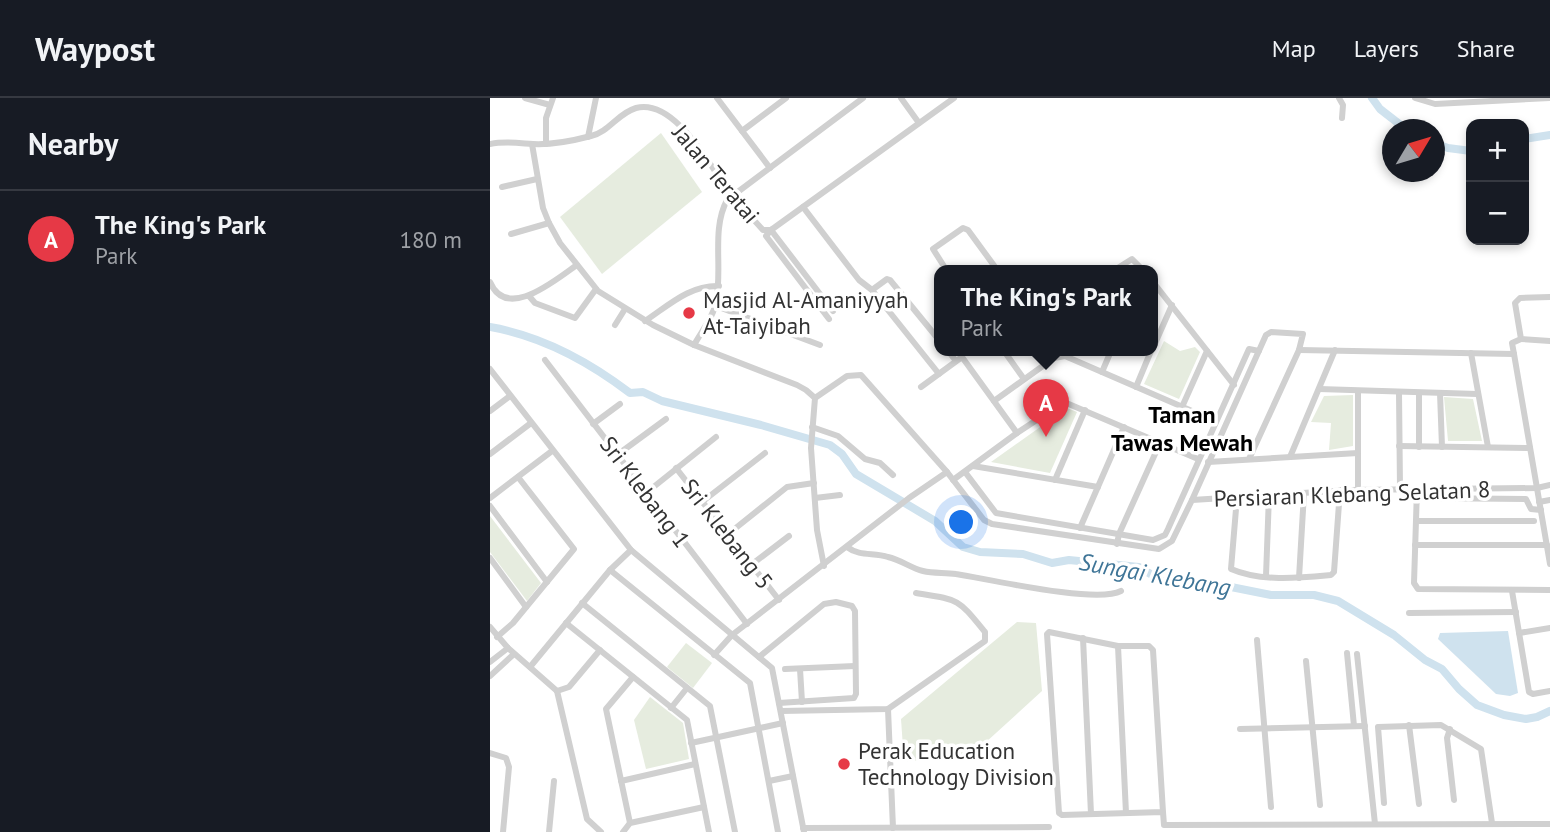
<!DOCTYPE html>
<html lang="en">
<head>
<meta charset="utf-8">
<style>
	body { margin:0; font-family:"PT Sans",sans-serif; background:#20242c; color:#f1f3f6 }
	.controls { position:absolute; right:21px; top:21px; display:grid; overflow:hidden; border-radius:14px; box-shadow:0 4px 10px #0003 }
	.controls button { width:63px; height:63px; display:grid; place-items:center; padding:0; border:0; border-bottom:2px solid #363941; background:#171b24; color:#f1f3f6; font:35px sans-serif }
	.compass { position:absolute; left:892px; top:21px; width:63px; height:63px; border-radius:50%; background:#171b24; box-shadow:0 4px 10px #0003; rotate:52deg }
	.you { position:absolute; left:472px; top:425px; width:24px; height:24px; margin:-18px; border:5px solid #fff; border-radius:50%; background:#1a73e8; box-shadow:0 0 0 10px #1a73e833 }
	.badge { display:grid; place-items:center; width:46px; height:46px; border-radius:50%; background:#e63946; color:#fff; font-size:23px; font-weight:700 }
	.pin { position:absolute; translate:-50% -58px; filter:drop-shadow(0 2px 4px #0008) }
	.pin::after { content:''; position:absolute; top:37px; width:24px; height:21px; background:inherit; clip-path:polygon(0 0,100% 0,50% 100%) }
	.popup { position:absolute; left:444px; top:167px; width:224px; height:91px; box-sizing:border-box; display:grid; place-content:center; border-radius:14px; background:#171b24; filter:drop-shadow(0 2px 5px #0005); font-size:23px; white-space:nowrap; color:#9ea1a6 }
	.popup b { font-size:26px; color:#f1f3f6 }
	.popup::after { content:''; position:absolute; left:50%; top:100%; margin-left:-14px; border:14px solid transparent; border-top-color:#171b24 }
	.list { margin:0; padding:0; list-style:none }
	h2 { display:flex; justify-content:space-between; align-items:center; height:91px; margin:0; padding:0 28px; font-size:30px }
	h2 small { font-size:23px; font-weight:400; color:#9ea1a6 }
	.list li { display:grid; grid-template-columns:46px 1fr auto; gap:21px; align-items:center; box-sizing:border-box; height:98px; padding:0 28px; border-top:2px solid #363941 }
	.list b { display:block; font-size:26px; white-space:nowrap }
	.list p { margin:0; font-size:23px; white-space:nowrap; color:#9ea1a6 }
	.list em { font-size:23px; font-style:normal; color:#9ea1a6 }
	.map { position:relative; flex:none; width:1060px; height:734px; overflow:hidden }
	header { display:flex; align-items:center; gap:42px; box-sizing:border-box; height:98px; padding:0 35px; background:#171b24; border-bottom:2px solid #363941 }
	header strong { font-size:33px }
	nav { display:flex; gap:38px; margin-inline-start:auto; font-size:24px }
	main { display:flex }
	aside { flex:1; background:#171b24 }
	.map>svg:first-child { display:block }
	.green { fill:#e6ecdf }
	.water { fill:#cfe2ee }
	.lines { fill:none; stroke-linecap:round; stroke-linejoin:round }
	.river { stroke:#cfe2ee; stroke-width:8 }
	.minor { stroke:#d0d0d0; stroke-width:6 }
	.poi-dot { fill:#e63946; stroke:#fff; stroke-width:2.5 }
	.labels { text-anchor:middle; stroke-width:7; stroke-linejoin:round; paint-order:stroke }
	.street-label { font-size:23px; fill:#333; stroke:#fff }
	.poi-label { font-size:23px; fill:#333; stroke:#fff; text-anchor:start }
	.neighbourhood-label { font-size:24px; font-weight:bold; fill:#000; stroke:#fff }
	.water-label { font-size:24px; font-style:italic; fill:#3f7597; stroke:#fff }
</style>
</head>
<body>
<header>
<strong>Waypost</strong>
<nav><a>Map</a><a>Layers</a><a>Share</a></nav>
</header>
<main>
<aside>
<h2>Nearby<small></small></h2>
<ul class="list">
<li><span class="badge">A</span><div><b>The King's Park</b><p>Park</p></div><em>180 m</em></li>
</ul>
</aside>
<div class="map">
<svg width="1060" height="734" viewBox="0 0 1060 734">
	<rect width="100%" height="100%" fill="#fff"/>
	<g class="green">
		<path d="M171 35 212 94 112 176 70 119Z"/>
		<path d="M674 243 690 253 705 249 710 254 689 301 654 286Z"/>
		<path d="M863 297V348L839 352 841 325 821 324 834 298Z"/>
		<path d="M954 299 983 301 992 343H958Z"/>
		<path d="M577 310 587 314 560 375 501 364Z"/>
		<path d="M0 418 51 485 37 503 0 454Z"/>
		<path d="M527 524 546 525 552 593 484 655 414 664 411 621Z"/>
		<path d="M196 545 222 565 203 590 177 569Z"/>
		<path d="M160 599 193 625 199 661 156 671 144 622Z"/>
	</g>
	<path class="water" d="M1018 533 1028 595 1020 598 1006 596 948 541 950 535Z"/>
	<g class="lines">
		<g class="river">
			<path d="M882 0 890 11 917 32"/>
			<path d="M1034 41 1060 37"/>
			<path d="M944 45 958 50 981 53"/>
			<path d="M0 229C52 238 98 263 140 295L153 294 172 303 271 327 340 347 352 356 366 376 445 423 473 449 490 454 533 456 562 465 579 462 649 469 672 483 688 486 741 489 781 497H824L848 503 904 537 935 562 952 571 969 591 987 607 1014 617 1036 621 1047 619 1060 613"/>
		</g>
		<g class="minor">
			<path d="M35 0 60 7"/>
			<path d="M227 0 280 70"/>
			<path d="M411 0 429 25"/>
			<path d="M849 0 853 7 852 20"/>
			<path d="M925 0 945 6 1060 0"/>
			<path d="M252 33 296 0"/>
			<path d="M98 39 106 0"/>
			<path d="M0 46C15 43 28 45 43 46 62 47 82 43 101 38 119 34 128 15 146 10 186 0 221 71 241 96 251 108 262 120 273 132H281L464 0"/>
			<path d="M42 46 53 110 59 125 70 145 108 193 163 227 204 247 307 287 316 292 325 300 321 350 327 432 334 468"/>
			<path d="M56 46V20L63 0"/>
			<path d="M12 89 47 81"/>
			<path d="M313 109 369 182 382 192 449 276"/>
			<path d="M281 132 276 138 339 221"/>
			<path d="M281 132 343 213"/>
			<path d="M21 136 59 125"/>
			<path d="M457 173 443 151 473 130 478 132 508 173"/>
			<path d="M623 173 642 161 654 173"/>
			<path d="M0 184C17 224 66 181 87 167"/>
			<path d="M663 184 744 287"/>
			<path d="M382 192 397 181 400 182 449 242"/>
			<path d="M39 198 45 205 85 220 106 191"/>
			<path d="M1060 199 1030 200 1025 205 1031 241 1060 243"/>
			<path d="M226 208 330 247"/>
			<path d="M155 223C178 208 199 187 229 188"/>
			<path d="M125 227 135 211"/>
			<path d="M1031 241 1022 245 1024 256 1060 466"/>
			<path d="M204 247C211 234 224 218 226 204 233 170 221 132 237 102L373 0"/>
			<path d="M663 250 682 207"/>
			<path d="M809 252 1024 256"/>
			<path d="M458 253 466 263"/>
			<path d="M514 253 534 281"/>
			<path d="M981 255 998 349"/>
			<path d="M55 262 257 526"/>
			<path d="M0 271 141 452 282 570 314 734"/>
			<path d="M612 274 621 253"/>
			<path d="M431 289 472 259 527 335"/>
			<path d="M646 289 661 253"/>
			<path d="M829 291 987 296"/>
			<path d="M868 293V391"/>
			<path d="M909 295 910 391"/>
			<path d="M950 295 952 349"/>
			<path d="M325 300 357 278 371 277 457 374"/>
			<path d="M504 303 564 260 575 258 725 323"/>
			<path d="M692 309 717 253"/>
			<path d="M0 313 20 298"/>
			<path d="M103 326 130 306"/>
			<path d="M322 329 348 338 375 361 390 365 403 377"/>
			<path d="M909 348 1040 350"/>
			<path d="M929 349V295"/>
			<path d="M0 356 41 325"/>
			<path d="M127 357 176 321"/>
			<path d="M800 359 845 252"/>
			<path d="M718 364 868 355"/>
			<path d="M483 368 608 389"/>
			<path d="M186 370 289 502"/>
			<path d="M475 374 506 415 663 442 675 437 678 431 759 251 769 253"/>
			<path d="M463 382 527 335 574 304 708 361"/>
			<path d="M565 382 595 312"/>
			<path d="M927 391 924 485 928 491 1060 492"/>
			<path d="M156 395 226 339"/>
			<path d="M747 399 741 471C771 484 809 480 841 477L844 474 850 392"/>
			<path d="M0 400 62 353"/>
			<path d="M325 400 350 397"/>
			<path d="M927 400 1036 401 1041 411 1051 412"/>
			<path d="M702 402 776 237 781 234 813 236 809 252 759 361"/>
			<path d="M212 404 275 355"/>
			<path d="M1049 404 1060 402"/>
			<path d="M0 408 57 484"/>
			<path d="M926 423H1044"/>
			<path d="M590 430 634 329"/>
			<path d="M237 437 297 389 324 385"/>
			<path d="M627 446 629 436 670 345"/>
			<path d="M925 447H1057"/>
			<path d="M357 449C370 459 384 454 398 459 411 462 421 470 433 473 444 476 455 474 466 476 498 481 606 506 631 493"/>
			<path d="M0 460 36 509"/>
			<path d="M261 467 299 438"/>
			<path d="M120 472 260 585 288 734"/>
			<path d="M776 478 779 397"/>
			<path d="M809 480 814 395"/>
			<path d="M1022 493 1039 594 1043 596 1060 593"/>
			<path d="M92 505 220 608 245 734"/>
			<path d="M919 515 1026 514"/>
			<path d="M76 525 197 622 219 734"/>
			<path d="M0 529 18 550 67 593"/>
			<path d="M1029 535 1060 530"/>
			<path d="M7 539 23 525 84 451 28 379"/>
			<path d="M593 540 601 716"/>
			<path d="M767 542 781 709"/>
			<path d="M628 548 636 715"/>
			<path d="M857 555 864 628"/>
			<path d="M867 556 885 726"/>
			<path d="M224 557 242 537 419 400 457 374 494 422 502 426 669 451 682 443 702 402 860 392 1047 390 1060 387"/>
			<path d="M269 559 334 506 346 504 362 508 365 513 366 596 364 600 289 605"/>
			<path d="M816 563 830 707"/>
			<path d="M0 564 18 550"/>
			<path d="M40 569 120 472 141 452"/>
			<path d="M295 571 365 568"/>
			<path d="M310 571 312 604"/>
			<path d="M0 578 24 556"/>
			<path d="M67 593 97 721 111 734"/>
			<path d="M67 593 79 589 110 552"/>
			<path d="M181 610 197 590"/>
			<path d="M398 611 403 730"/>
			<path d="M291 613 398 611 495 543V534C467 500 470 502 426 495"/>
			<path d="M919 627 929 706"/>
			<path d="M750 631 875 628"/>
			<path d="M960 631 957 640 964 702"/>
			<path d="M201 645 293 625"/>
			<path d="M0 655 16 660 19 669 13 734"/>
			<path d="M131 683 205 666"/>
			<path d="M279 683 303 678"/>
			<path d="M894 705 888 629 951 627 991 651 1002 725"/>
			<path d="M673 714 572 717 569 715 557 536 559 534 628 548H659L663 552 673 714 674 727 1060 726"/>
			<path d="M140 725 116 611 143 579"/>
			<path d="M313 730 559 729"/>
			<path d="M59 734 64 683"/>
			<path d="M133 734 140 725 214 709"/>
		</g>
	</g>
	<g class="poi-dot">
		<circle cx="199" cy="215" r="7"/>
		<circle cx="354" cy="666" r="7"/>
	</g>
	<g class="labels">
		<g class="street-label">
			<text transform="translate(226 76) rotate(50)" y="8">Jalan Teratai</text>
			<text transform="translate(155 394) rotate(53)" y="8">Sri Klebang 1</text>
			<text transform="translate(862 396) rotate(-2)" y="8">Persiaran Klebang Selatan 8</text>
			<text transform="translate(237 436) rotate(52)" y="8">Sri Klebang 5</text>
		</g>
		<g class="poi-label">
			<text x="213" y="210">Masjid Al-Amaniyyah<tspan x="213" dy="26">At-Taiyibah</tspan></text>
			<text x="368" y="661">Perak Education<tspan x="368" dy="26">Technology Division</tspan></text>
		</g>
		<g class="neighbourhood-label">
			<text x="692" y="325">Taman<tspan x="692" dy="28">Tawas Mewah</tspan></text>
		</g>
		<g class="water-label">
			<text transform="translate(665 477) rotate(10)" y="8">Sungai Klebang</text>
		</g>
	</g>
</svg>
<div class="controls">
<button>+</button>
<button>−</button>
</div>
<svg class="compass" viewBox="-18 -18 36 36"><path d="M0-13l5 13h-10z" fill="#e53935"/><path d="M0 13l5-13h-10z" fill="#9ea1a6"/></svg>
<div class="you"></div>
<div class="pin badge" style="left:556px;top:339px">A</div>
<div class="popup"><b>The King's Park</b>Park</div>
</div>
</main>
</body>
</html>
